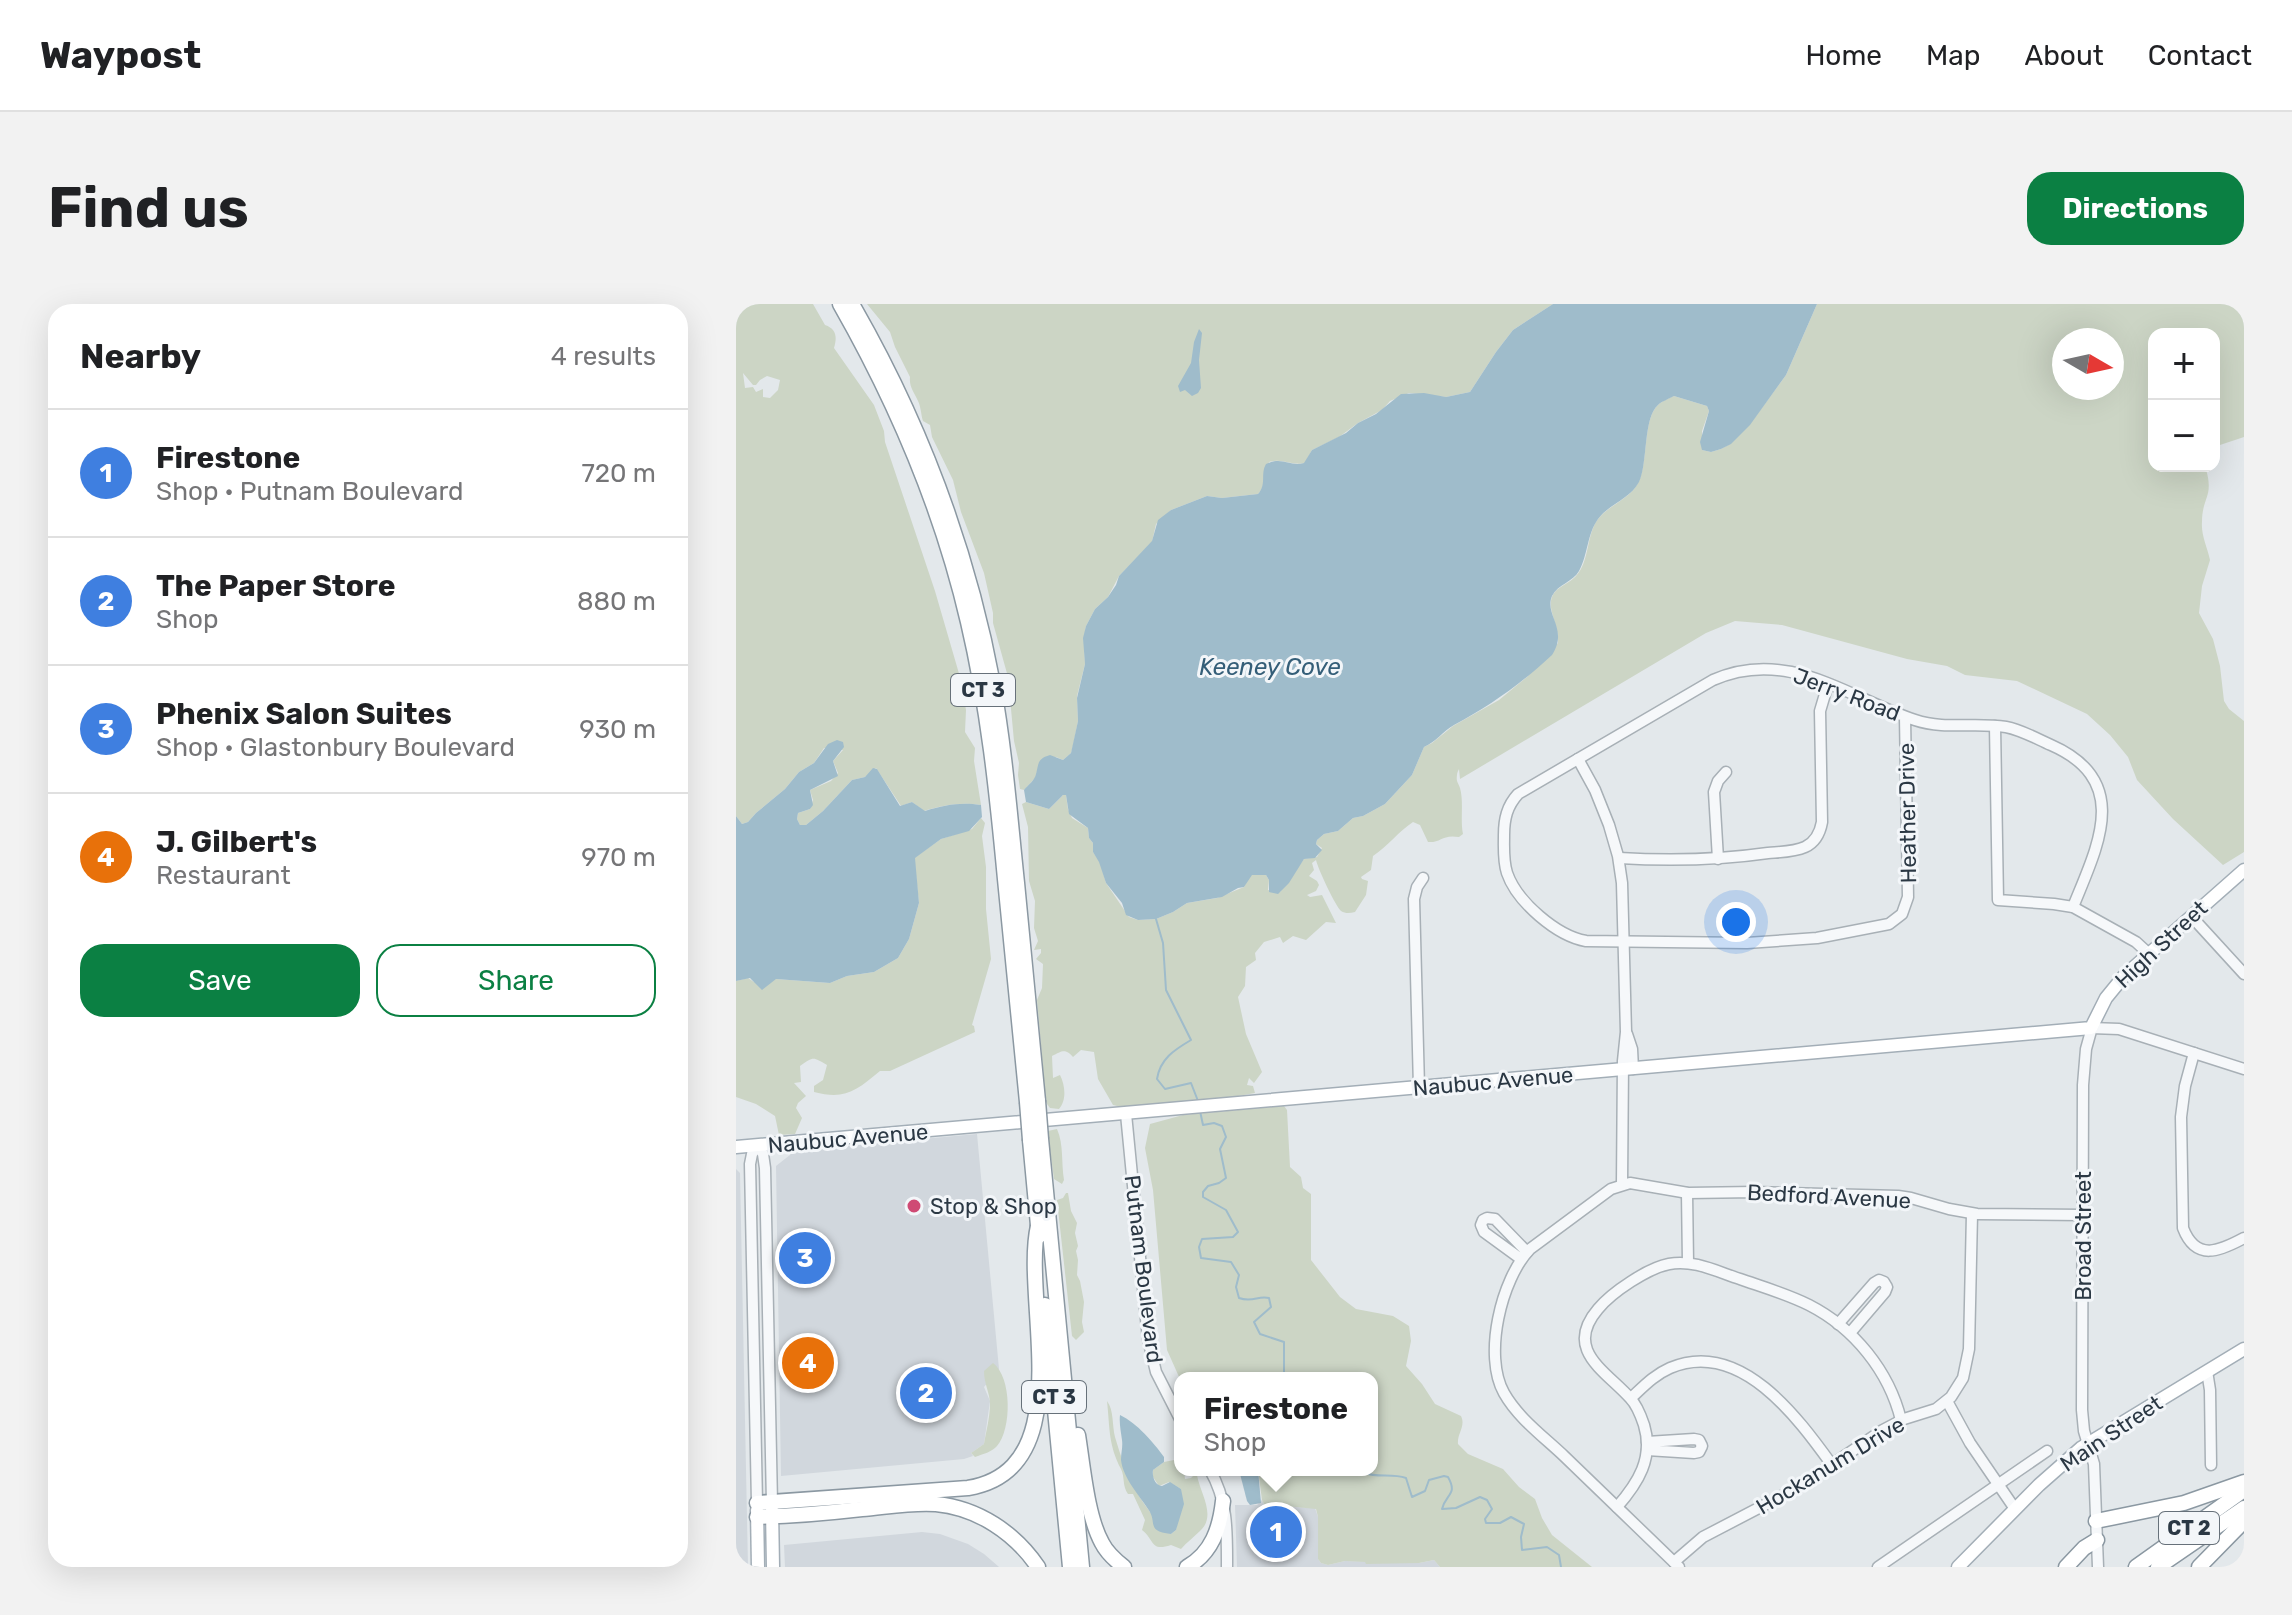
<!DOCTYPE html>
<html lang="en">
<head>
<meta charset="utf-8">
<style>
	body { margin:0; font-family:Rubik,sans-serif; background:#f2f2f2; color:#202124 }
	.controls { position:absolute; right:24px; top:24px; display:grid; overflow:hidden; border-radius:16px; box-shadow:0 8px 32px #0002 }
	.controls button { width:72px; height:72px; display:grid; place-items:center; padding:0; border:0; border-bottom:2px solid #e0e0e0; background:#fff; color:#202124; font:40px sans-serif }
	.compass { position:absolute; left:1316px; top:24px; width:72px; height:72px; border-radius:50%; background:#fff; box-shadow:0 8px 32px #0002; rotate:99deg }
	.you { position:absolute; left:1000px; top:618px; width:28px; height:28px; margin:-20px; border:6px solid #fff; border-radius:50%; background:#1a73e8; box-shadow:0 0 0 12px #1a73e833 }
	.badge { display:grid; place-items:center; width:52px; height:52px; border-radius:50%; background:#0b8043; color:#fff; font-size:26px; font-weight:700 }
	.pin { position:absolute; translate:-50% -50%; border:4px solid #fff; box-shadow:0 2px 8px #0006 }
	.popup { position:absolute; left:438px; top:1068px; width:204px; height:104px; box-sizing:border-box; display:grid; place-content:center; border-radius:16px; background:#fff; filter:drop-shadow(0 2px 6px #0005); font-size:26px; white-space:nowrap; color:#757577 }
	.popup b { font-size:30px; color:#202124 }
	.popup::after { content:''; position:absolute; left:50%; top:100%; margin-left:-16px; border:16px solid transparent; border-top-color:#fff }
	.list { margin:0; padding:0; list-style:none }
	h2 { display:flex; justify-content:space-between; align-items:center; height:104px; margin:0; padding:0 32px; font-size:34px }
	h2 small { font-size:26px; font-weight:400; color:#757577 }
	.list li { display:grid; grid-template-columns:52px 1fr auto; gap:24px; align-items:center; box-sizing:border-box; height:128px; padding:0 32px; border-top:2px solid #e0e0e0 }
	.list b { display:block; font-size:30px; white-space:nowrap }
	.list p { margin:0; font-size:26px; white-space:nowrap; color:#757577 }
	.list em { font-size:26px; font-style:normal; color:#757577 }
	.actions { display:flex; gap:16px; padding:24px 32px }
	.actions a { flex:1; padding:18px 0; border:2px solid #0b8043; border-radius:24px; text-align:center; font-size:28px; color:#0b8043 }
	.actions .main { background:#0b8043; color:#fff }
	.map { position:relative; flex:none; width:1508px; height:1263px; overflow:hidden; border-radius:24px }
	header { display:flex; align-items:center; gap:48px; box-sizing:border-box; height:112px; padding:0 40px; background:#fff; border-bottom:2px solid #e0e0e0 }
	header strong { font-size:38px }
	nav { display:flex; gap:44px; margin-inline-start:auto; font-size:28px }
	.intro { display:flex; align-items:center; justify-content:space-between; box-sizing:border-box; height:192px; padding:0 48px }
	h1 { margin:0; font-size:56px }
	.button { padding:20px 36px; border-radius:24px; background:#0b8043; color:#fff; font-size:28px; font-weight:700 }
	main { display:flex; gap:48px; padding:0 48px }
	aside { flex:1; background:#fff; border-radius:24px; box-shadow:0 8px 32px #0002 }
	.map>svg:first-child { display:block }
	.built { fill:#d1d7dd }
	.green { fill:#ccd5c5; fill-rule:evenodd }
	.water { fill:#9fbccb }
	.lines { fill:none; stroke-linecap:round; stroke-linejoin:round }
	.stream { stroke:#9fbccb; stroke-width:2 }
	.minor-casing { stroke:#a8b0b6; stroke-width:13 }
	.major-casing { stroke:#a3aeb7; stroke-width:15 }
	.highway-casing { stroke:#8b98a2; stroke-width:17 }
	.minor { stroke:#f6f8fa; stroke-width:10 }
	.major { stroke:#fff; stroke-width:12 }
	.highway { stroke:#fff; stroke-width:14 }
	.highway-bridge-casing { stroke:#8b98a2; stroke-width:17; stroke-linecap:butt }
	.highway-bridge { stroke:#fff; stroke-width:14 }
	.poi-dot { fill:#cf4a74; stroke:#f3f6f9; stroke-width:3 }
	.labels { text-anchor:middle; stroke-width:6; stroke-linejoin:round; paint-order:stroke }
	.shield { fill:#f3f6f9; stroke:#67717a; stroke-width:2 }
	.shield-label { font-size:20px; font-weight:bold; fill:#2b3844 }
	.street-label { font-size:22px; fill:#2b3844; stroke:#f3f6f9 }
	.poi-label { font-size:22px; fill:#2b3844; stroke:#f3f6f9; text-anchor:start }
	.water-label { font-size:24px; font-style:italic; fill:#345e78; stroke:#f3f6f9 }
</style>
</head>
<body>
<header>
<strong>Waypost</strong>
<nav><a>Home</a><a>Map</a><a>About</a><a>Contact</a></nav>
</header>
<div class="intro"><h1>Find us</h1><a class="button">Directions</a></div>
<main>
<aside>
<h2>Nearby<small>4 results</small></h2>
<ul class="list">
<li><span class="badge" style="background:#3f7fe0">1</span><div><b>Firestone</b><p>Shop · Putnam Boulevard</p></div><em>720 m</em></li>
<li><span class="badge" style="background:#3f7fe0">2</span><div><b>The Paper Store</b><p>Shop</p></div><em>880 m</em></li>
<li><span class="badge" style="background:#3f7fe0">3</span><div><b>Phenix Salon Suites</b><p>Shop · Glastonbury Boulevard</p></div><em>930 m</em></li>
<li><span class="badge" style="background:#e8710a">4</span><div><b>J. Gilbert's</b><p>Restaurant</p></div><em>970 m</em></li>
</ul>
<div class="actions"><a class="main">Save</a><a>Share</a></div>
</aside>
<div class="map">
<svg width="1508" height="1263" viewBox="0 0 1508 1263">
	<rect width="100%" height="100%" fill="#e3e8eb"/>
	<g class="built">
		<path d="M241 830 263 1065 248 1083 254 1097 248 1140 235 1149 237 1152 228 1155 45 1172 40 862 54 851V847Z"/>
		<path d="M0 865 4 869 12 1263H0Z"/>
		<path d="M526 1196 528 1200 537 1202 579 1204 582 1213V1255L585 1259 592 1261 609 1257 683 1259 698 1256 704 1263H501L499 1201H521Z"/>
		<path d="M186 1228 204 1230 232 1240 248 1250 263 1263H49L48 1241Z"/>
	</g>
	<g class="green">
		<path d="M0 0H77L89 21C101 25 101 34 98 44L138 101 148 127 149 138 199 287 224 373 230 406 229 428 239 444 238 457 245 501C225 498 208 501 188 507L176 498 165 502 140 464 129 473 116 476 87 507 70 521H64L61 515 62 509 74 505 77 496 74 486 95 477 102 469 97 457 107 446 88 444 78 459 63 468 49 485 20 509 12 518 6 520 0 512ZM7 69 17 81H20L24 76 31 72 44 76 42 86 34 94 27 93V85L20 88 17 83 9 84Z"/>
		<path d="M131 0H817L777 26 760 48 734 88 710 93 673 89 654 97 646 106 622 119 603 133 576 146 569 159C556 162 546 154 533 158L526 185 522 190 486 194 471 192 435 206 420 220 416 238 383 272 372 293 359 305 350 322 348 334 349 360 341 392 342 417 337 442 335 449 327 456 320 453 301 467 300 473 288 486 284 485 282 471 283 459 278 437 272 373 257 319V309L248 269 225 208 217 176 196 133 194 121 187 117C185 111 185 103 182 97 178 88 173 83 174 73L159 43 154 28Z"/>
		<path d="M1081 0H1508V133L1478 143V30H1418V162H1469C1479 193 1466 192 1466 218 1465 232 1471 242 1474 256L1466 282 1463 309 1477 335 1484 362 1488 397 1493 405 1508 417V548L1487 561 1437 515 1401 476 1392 453 1374 431 1351 410 1281 377 1229 371 1211 362 1171 355 1046 321 999 317 970 329 724 475 723 465C722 467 721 469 721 471 720 478 722 478 724 484 728 498 724 516 727 530L723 533C706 530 705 539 692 538L684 521 677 518C663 527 652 542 637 552L635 566 625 573 626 575 632 577 630 591 619 608C614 609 610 610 605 607 600 603 582 565 580 556L576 559 578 566 573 572 581 577 583 581 580 587 571 591 574 593 586 591 600 619 590 618 570 636 557 632 547 639 544 633 528 638 519 649 520 656 510 663 509 682 502 693 510 730 526 768 518 779 513 774 511 781 517 782 519 789 468 798 466 800C436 793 404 808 377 801L362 775 358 748 345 746 337 753C329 744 326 747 316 752L317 774 324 771C329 781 331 796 323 805L314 804 311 800 309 787 301 696 306 684 307 660 300 655 305 649V645L298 646 302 637 298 624 299 597 293 577 292 523 286 500 290 498 313 505 327 491H330L332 505 336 514 352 524 353 534 357 539V548L364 558 370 579 393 613 402 616 420 615 437 608 451 599 481 594 508 583 514 571H530L533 576 532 586 544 588 568 555 581 553 586 544 580 540 581 536 588 530 602 527 617 514 627 512 649 500 676 471 688 443 696 439 717 422 763 396 791 373 822 339C823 323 813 308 815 297 817 283 832 281 840 272 854 257 850 231 862 215 874 200 895 195 903 177 912 158 907 114 922 101 926 97 933 94 938 92L971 102 973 107 966 127V146L975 148 985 145 994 140 1014 120 1050 71ZM1328 36H1376V84H1328Z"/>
		<path d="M245 514 249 519 246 532 250 563V605L255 655 236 721 238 722 239 728 154 767H144C120 787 109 796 78 788V782L87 776 91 761C77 753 78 752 64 762L65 778 58 779 70 792 62 799 60 804 66 814 59 830 43 831 39 812 20 800 0 793V677L12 674 18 678 40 675 94 679 111 672 138 668 162 654 173 635 183 599 178 554 205 535 236 525Z"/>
		<path d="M548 802 551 806 554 863 565 873 567 884 575 890V956L604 993 620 1005 657 1012 673 1022 675 1037 670 1062 686 1080 699 1100 725 1112C730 1122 721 1130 722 1140L732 1150 767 1165 783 1183 799 1195 806 1214 816 1231 856 1263H704L698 1256 683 1259 630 1260 629 1258 609 1257 592 1261 585 1259 582 1255V1213L580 1205 528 1200 526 1196 522 1166H636V1074L444 1075 431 1046 417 886 409 844 414 820 447 811Z"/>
		<path d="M321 825C328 841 325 859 328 876L326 880 318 875 312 831V827Z"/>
		<path d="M330 889H332L335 907 341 919 339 929 342 942 340 947 342 956 341 971 344 977 348 998 346 1018 348 1028 340 1036 336 1032 321 896 327 894Z"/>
		<path d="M257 1059C276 1073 276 1125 261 1142 256 1148 247 1150 239 1153L235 1149 248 1140C250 1128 254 1113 254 1100 254 1089 248 1080 248 1067Z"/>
		<path d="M371 1097C378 1106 376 1121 379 1133 391 1174 404 1202 435 1230L440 1226 445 1185 433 1178 423 1182 417 1173V1166L428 1158 443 1155 444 1166H448L449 1175 455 1174 459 1170 461 1171C464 1189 481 1212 464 1227 458 1233 451 1238 445 1245L435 1241C414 1248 419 1236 406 1226L409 1216 397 1190H392C386 1182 389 1173 385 1165 372 1140 374 1124 371 1097Z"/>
	</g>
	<g class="water">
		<path d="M817 0H1081L1050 71 1014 121 995 140 985 145 975 148 966 146 964 138 973 107 971 102 938 92C933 95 926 97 922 101 907 114 912 159 903 178 894 195 873 200 862 215 851 230 852 251 843 267 837 278 822 280 816 292 808 311 833 325 816 351 786 379 754 402 718 421 707 427 700 438 688 443L676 471 649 500 627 512 617 514 602 527 588 530 581 536 580 540 586 546 579 554 568 555 553 579 542 590 533 588V576L530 571H516L508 583 502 584 486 593 451 599 437 608 420 615 402 616 390 611 386 599 370 579 363 558 357 548V539L353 534 352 524 333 510 330 491H327L313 505 290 498 288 486C292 481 299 476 300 470 303 459 301 455 314 451L327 456 335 449 342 417 341 394 349 360 347 334 350 322 359 305 372 293 380 281 383 272 416 237 422 216 435 206 471 192 486 194 522 190C531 180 524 170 530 160 546 152 554 163 568 159L576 146 610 129 622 119 640 110 665 90 688 89 710 93 734 88 760 48 777 26Z"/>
		<path d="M463 25 466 29 463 56 465 84 462 89 456 92 449 86 444 88 442 82 455 59 458 38Z"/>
		<path d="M101 436 107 438 108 443 97 457 102 472 74 486 77 501 74 505 62 509 61 515 64 521H70L87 507 116 476 129 473 137 464 141 465 164 502 176 498 189 507C209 501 224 498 245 501L246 513 233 527 205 535 179 554 183 599 173 635 162 654 138 668 111 672 94 679 40 675 26 686 14 674 0 677V512L6 520 12 518 20 509 49 485 63 468 78 459 92 440Z"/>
		<path d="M384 1111C401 1119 418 1139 428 1153V1158L417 1166C416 1173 419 1181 426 1182L434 1178 445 1185 448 1200 440 1226 435 1230C409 1227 422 1218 412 1205 403 1191 387 1174 385 1156 385 1149 387 1143 386 1136 385 1128 383 1119 384 1111Z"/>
		<path d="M503 1166H522L525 1199 514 1201 511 1197Z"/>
	</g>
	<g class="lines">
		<g class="stream">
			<path d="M420 615 427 639 430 686 455 736C438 746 424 755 421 775L429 785 455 779 462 797"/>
			<path d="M464 807 467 821 478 819 486 822 490 833 484 845 490 874 483 879 472 882 467 888V893L490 906 502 928 497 933 466 935 463 943 465 954 495 958 503 971 500 983 503 994C517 999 522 991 533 994L535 1003 518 1018 524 1030 548 1038V1074"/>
			<path d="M627 1166 628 1169C642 1174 656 1169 670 1174L676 1193 689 1187 693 1176 708 1172 712 1173C722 1191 710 1189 706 1205L720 1204 744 1193 751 1196 756 1205 749 1215 750 1219H764L775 1213 788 1220 785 1233 786 1246 811 1243 823 1251 825 1263"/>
		</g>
		<g class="minor-casing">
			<g id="minor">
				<path d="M1169 413 1172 593 1166 610 1153 620 1081 634 1011 639 850 637C821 632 781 598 771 569 767 557 768 544 768 531 768 515 771 502 782 490L977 376C1051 343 1111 393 1179 416 1209 426 1240 418 1270 423 1286 426 1301 435 1315 441 1397 477 1361 543 1337 603"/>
				<path d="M1259 422 1262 596 1318 600 1337 603 1400 638 1412 649"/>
				<path d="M842 455 859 486 873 521 882 552 886 579 890 728 887 757 886 880"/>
				<path d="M883 554C933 557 983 556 1032 549 1044 548 1058 548 1069 543 1080 538 1084 529 1086 518L1084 407 1092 380"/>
				<path d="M982 555 978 488 982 477 990 468"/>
				<path d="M1455 612 1508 670"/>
				<path d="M891 730 896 745 897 765"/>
				<path d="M1458 749 1449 782 1445 813 1447 924C1460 958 1484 947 1508 934"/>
				<path d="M683 783 678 595 681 583 687 574"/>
				<path d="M390 810 412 1035 420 1068 444 1115"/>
				<path d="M22 841 27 850 29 864 36 1199"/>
				<path d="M951 889 952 959"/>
				<path d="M785 955 748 928 745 921 747 916 751 914 759 915 791 948"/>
				<path d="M1102 1020 1138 979 1143 976 1148 978 1151 983 1149 988 1114 1029"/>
				<path d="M1471 1067 1474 1086 1475 1161"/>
				<path d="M895 1094C907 1083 918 1071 934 1064 1004 1034 1062 1114 1096 1161"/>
				<path d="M1211 1097 1234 1139 1279 1205"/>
				<path d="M911 1138 958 1135 963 1136 966 1142 963 1148 958 1149 911 1146"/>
				<path d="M474 1166C492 1197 491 1228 491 1263"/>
				<path d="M21 1199 14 860 16 850 22 841"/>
				<path d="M881 1203C902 1179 918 1154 908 1121 905 1112 901 1101 894 1094 870 1067 827 1046 862 1005 876 988 912 964 933 960 957 955 982 968 1004 975 1027 983 1051 990 1073 1001 1118 1024 1153 1067 1165 1116"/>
				<path d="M938 1258 967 1233 1063 1183 1147 1126 1168 1115 1200 1105 1215 1093 1227 1074 1233 1045 1236 910"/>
				<path d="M943 1263C905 1226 866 1189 828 1152 808 1133 782 1114 768 1089 747 1052 765 975 794 945L875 885 894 879 952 889 1019 888 1162 892 1175 894 1213 905 1241 910 1347 911"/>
				<path d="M1142 1263 1311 1147"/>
				<path d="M1362 1263 1358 1160 1348 1127 1346 1106 1347 781 1350 745 1355 727V724L1383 725 1508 765"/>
			</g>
		</g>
		<g class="major-casing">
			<g id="major">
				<path d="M0 843 1355 724 1370 694 1388 672 1508 566"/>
				<path d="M21 1206 22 1263"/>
				<path d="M36 1206 37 1263"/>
				<path d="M1222 1263 1303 1181 1345 1144 1508 1045"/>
			</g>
		</g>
		<g class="highway-casing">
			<g id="highway">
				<path d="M104 0C161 100 206 206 232 318 252 403 261 489 269 575 277 650 284 724 291 798"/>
				<path d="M116 0C184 118 232 246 257 380 269 446 274 513 281 579 288 652 295 724 302 797"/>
				<path d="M305 835 346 1263"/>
				<path d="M294 836 303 932"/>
				<path d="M309 1001 334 1263"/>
				<path d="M342 1131C347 1162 351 1212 366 1239 371 1249 379 1256 388 1263"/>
				<path d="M21 1199 232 1184C346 1165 285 996 302 922"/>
				<path d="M21 1213C56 1212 91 1209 126 1205 150 1203 176 1198 200 1200 242 1204 279 1229 302 1263"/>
				<path d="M1360 1217 1448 1199 1508 1178"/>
				<path d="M451 1263C476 1249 484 1224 487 1197"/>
				<path d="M1330 1263 1348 1244 1361 1236"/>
				<path d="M1400 1263 1508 1186"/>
				<path d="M1422 1263 1508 1204"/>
				<path d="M1463 1263 1508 1217"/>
			</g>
		</g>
		<use href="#minor" class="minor"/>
		<use href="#major" class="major"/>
		<use href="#highway" class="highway"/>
		<g class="highway-bridge-casing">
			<g id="highway-bridge">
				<path d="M302 797 305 835"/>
				<path d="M291 798 294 836"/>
			</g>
		</g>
		<use href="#highway-bridge" class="highway-bridge"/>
	</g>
	<circle class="poi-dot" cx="178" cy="902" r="8"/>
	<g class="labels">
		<g class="shield">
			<rect x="215" y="370" width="64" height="32" rx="6"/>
			<rect x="286" y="1077" width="64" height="32" rx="6"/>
			<rect x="1423" y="1208" width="60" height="32" rx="6"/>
		</g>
		<g class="shield-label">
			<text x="247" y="393">CT 3</text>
			<text x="318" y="1100">CT 3</text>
			<text x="1453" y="1231">CT 2</text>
		</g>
		<g class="street-label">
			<text transform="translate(1111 390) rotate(21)" y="8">Jerry Road</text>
			<text transform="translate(1171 509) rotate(-91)" y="8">Heather Drive</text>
			<text transform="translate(1425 640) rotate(-43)" y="8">High Street</text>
			<text transform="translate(757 777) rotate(-5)" y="8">Naubuc Avenue</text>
			<text transform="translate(112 834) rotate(-5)" y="8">Naubuc Avenue</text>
			<text transform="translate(1093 892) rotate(3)" y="8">Bedford Avenue</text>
			<text transform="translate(1347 932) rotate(-90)" y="8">Broad Street</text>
			<text transform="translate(408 965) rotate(83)" y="8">Putnam Boulevard</text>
			<text transform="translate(1375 1129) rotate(-34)" y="8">Main Street</text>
			<text transform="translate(1094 1161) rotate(-31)" y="8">Hockanum Drive</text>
		</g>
		<g class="poi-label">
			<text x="194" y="910">Stop &amp; Shop</text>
		</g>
		<g class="water-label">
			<text x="534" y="371">Keeney Cove</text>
		</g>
	</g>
</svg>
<div class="controls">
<button>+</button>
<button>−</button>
</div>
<svg class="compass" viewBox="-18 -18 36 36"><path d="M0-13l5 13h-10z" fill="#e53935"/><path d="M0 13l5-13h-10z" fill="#757577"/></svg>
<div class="you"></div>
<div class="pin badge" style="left:540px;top:1228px;background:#3f7fe0">1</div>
<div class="popup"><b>Firestone</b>Shop</div>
<div class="pin badge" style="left:190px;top:1089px;background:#3f7fe0">2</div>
<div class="pin badge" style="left:69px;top:954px;background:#3f7fe0">3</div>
<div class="pin badge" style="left:72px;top:1059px;background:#e8710a">4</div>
</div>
</main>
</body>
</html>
